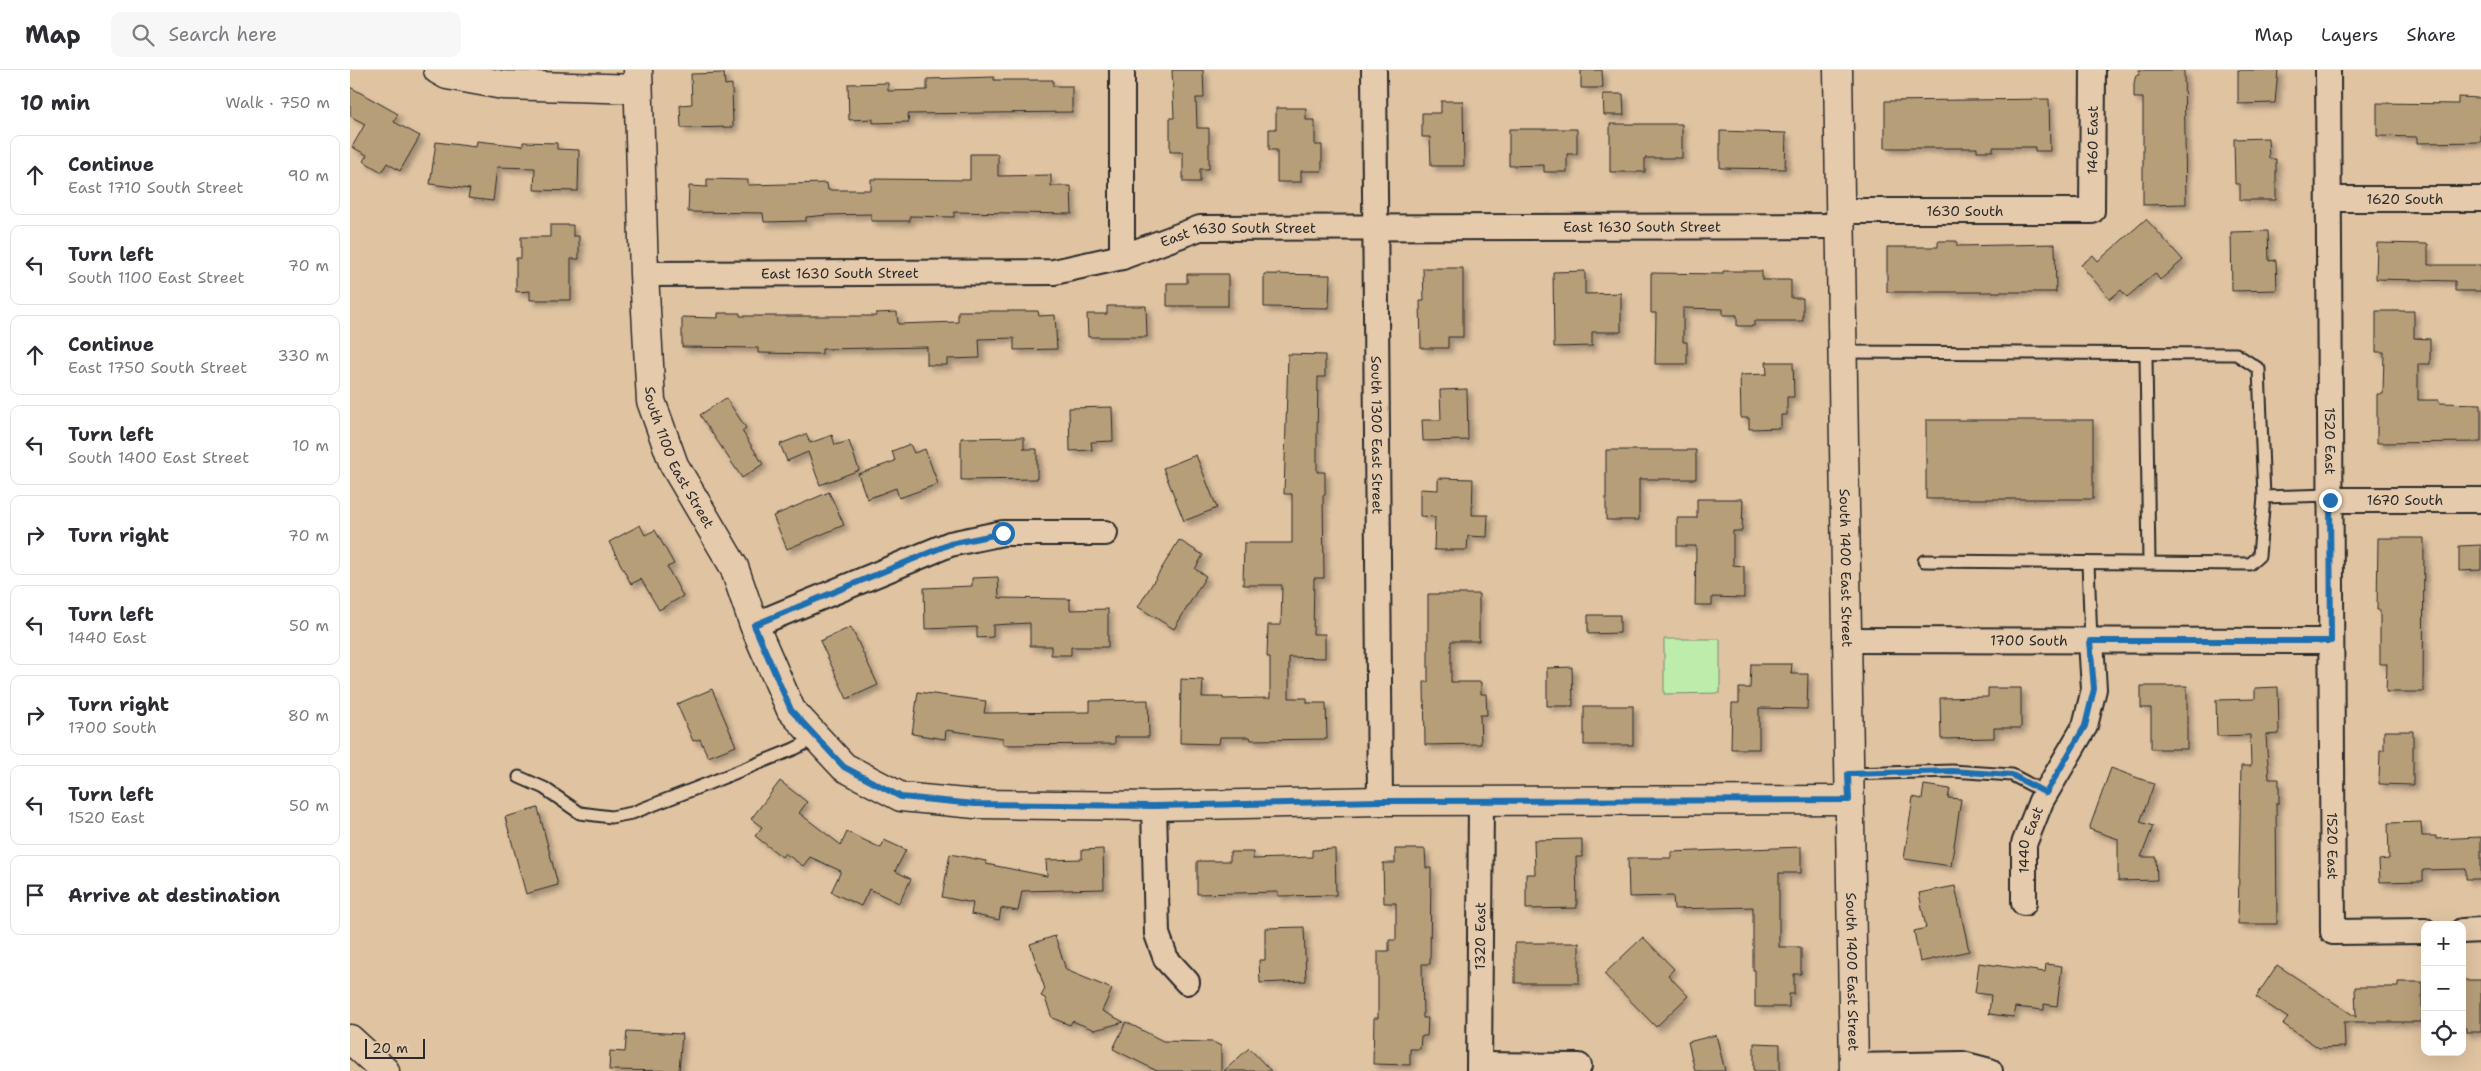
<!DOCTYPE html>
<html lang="en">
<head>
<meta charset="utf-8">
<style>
	body { margin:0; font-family:"Shantell Sans",sans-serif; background:#f7f7f7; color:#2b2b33 }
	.controls { position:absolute; right:15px; bottom:15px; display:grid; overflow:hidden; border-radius:10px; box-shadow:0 5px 20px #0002 }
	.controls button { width:45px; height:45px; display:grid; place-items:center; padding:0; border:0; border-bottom:1px solid #e1e1e2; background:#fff; color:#2b2b33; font:25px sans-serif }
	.scale { position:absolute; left:15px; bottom:12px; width:60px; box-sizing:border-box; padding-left:5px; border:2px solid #2b2b2b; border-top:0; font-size:14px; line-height:18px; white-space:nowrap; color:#2b2b2b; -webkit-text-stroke:4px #e5caac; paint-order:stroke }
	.stop { position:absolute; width:15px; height:15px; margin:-11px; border:4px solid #1f6fb2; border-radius:50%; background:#fff }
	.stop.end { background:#1f6fb2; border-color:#fff; box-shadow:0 1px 5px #0008 }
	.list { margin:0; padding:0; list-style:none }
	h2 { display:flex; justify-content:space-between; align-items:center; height:65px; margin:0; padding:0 20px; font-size:21px }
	h2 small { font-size:16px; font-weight:400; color:#7c7c81 }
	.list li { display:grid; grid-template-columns:32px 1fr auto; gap:15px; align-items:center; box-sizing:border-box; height:80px; margin:0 10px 10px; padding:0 10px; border:1px solid #e1e1e2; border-radius:10px }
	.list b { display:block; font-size:19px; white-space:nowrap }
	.list p { margin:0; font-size:16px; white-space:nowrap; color:#7c7c81 }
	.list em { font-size:16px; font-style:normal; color:#7c7c81 }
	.icon { flex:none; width:28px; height:28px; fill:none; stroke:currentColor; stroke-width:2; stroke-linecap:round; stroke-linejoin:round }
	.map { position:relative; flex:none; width:2131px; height:1001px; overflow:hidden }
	header { display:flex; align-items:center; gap:30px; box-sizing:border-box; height:70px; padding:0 25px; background:#fff; border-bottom:1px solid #e1e1e2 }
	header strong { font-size:24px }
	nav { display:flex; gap:28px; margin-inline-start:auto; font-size:18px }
	.search { width:350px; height:45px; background:#f7f7f7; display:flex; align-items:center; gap:12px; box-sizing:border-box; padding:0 18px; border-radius:10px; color:#7c7c81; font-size:19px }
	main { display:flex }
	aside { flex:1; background:#fff }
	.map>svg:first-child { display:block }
	.green { fill:#beedab; stroke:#748c6b }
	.building { fill:#b69e78; stroke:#2b2b2b; filter:url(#shadow) }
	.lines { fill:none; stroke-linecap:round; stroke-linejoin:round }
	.lane-casing { stroke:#2b2b2b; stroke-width:15 }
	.street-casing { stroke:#2b2b2b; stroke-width:28 }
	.secondary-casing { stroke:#2b2b2b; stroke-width:31 }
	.lane { stroke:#e5caac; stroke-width:11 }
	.street { stroke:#e5caac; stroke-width:24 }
	.secondary { stroke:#e5caac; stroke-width:28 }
	.route { stroke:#1f6fb2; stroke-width:6 }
	.labels { text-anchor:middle; stroke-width:4.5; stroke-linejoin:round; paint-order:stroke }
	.street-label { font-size:14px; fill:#2b2b2b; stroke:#e5caac }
</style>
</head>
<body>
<header>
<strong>Map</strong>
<div class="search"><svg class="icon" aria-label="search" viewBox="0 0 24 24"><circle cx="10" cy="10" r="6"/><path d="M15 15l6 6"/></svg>Search here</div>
<nav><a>Map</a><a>Layers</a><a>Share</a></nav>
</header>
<main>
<aside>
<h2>10 min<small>Walk · 750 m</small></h2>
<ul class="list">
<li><svg class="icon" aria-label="ahead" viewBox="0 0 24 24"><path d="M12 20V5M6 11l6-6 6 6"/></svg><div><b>Continue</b><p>East 1710 South Street</p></div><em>90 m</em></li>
<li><svg class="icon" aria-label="left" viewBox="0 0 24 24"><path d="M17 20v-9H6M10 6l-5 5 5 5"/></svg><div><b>Turn left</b><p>South 1100 East Street</p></div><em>70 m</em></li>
<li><svg class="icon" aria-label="ahead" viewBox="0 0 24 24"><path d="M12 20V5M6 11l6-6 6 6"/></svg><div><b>Continue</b><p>East 1750 South Street</p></div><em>330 m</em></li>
<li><svg class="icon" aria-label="left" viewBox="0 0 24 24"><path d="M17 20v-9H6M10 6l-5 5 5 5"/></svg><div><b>Turn left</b><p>South 1400 East Street</p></div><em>10 m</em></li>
<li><svg class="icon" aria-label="right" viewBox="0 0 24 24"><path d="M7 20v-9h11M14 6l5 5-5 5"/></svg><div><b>Turn right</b></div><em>70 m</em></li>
<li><svg class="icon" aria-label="left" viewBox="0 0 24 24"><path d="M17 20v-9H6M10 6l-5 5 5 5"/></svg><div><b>Turn left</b><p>1440 East</p></div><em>50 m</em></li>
<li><svg class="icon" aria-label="right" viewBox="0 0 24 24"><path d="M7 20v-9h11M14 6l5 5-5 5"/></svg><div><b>Turn right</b><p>1700 South</p></div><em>80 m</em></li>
<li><svg class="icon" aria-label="left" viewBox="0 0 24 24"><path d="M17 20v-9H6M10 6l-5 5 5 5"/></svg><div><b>Turn left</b><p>1520 East</p></div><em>50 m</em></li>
<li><svg class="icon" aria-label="arrive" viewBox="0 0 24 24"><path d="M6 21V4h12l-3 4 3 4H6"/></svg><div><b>Arrive at destination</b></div></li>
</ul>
</aside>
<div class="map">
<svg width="2131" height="1001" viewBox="0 0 2131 1001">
	<defs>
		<filter id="shadow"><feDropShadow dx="4.5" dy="4.5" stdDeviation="2.5" flood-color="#0004"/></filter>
	</defs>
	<rect width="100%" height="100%" fill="#e0c4a2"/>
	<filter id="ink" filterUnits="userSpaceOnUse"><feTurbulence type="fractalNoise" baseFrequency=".02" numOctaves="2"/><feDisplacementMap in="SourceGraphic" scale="10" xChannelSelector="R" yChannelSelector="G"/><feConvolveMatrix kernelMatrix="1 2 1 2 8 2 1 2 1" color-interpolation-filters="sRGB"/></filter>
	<g filter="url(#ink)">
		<path class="green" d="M1314 569H1370V623L1314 624Z"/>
		<g class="building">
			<path d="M822 0H853L854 28H846L847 58H859V99H850V112H833V82H820V48H824Z"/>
			<path d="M1231 0H1252L1253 18H1231Z"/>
			<path d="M1789 0H1834L1836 134 1793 135V28H1784V13L1786 5H1789Z"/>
			<path d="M1888 0H1928L1925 33 1888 34Z"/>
			<path d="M374 3 375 15 382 14 383 57 331 58 330 35 342 34 341 4Z"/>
			<path d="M644 7V10H703V16H722V42L558 44 559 52 523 53V49L499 50 498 14 538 13V21L577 20V9Z"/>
			<path d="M0 17 48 44 44 52 70 66 50 101 37 93 32 102 13 91 17 85 2 77 15 54 0 46Z"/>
			<path d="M1253 24H1273L1274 45H1254Z"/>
			<path d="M2108 27 2131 28V72L2067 73V67L2027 66V33L2108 34Z"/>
			<path d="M1699 29 1700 81H1685V77H1643V81H1627V78H1535V31Z"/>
			<path d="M1091 31H1113L1114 96H1081L1080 67H1072V43H1091Z"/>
			<path d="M926 38H956V50H965V75H972V101H951V112H927V80H919V59H926Z"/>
			<path d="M1260 54H1332V88H1295V102H1260Z"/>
			<path d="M1159 59H1227V84H1217V102H1194V95L1159 96Z"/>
			<path d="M1370 61 1436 63 1435 99 1370 98Z"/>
			<path d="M1918 68 1919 89H1926V130H1890V114H1885L1884 69Z"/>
			<path d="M127 71 173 76V72L207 73V79L229 80 228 121 184 120 185 98 147 97 143 131 118 128 120 119 80 114 86 72 126 77Z"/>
			<path d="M620 84H648V106L701 105V116H721L722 144 604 142V147L560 146V151H521V144L478 145 456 147V151L414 152 413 143 338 142 339 116 357 117V109L398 110V115L477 113 478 120H521V109L620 110Z"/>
			<path d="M1796 149 1833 190 1810 210 1805 203 1777 227 1771 220 1760 229 1731 195 1743 185 1748 191Z"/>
			<path d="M200 155H223V166H229V189H221V230H180V221L166 222V188H171V167H200Z"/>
			<path d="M1918 161 1919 191 1926 190 1927 220 1882 221 1881 162Z"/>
			<path d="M1588 171H1607V176L1705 174 1706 222H1537V177H1588Z"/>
			<path d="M2027 173 2078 174V195H2131V221H2105V211L2026 209Z"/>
			<path d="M1073 198H1113V267H1098V278H1071L1070 231H1074Z"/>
			<path d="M1235 201V224L1271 223V262H1242V276L1204 277 1203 202Z"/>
			<path d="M1373 201H1412V210H1441V228H1453V251H1404V256H1387V245H1373V239L1333 238V272H1337V294H1305L1306 243H1301V203L1373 204Z"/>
			<path d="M837 204H878V236H817V213H837Z"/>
			<path d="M914 204 980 205 979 238 914 237Z"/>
			<path d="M757 236H796L797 267H738L737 244H757Z"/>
			<path d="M608 241H688L689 246 705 245 707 279 664 280V268L629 269 630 288 597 289V295H577V277L472 279V284L408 283V278L332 277V247L368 248V243H390V246H526V243L547 242 548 254 608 252Z"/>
			<path d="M2026 241H2064V268L2080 269V294H2068V330H2089V333L2131 334V372L2027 373V324H2033L2034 282H2026Z"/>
			<path d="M938 284 975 285V307H968L967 366V402H975V425H973L974 508H964L963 564H975V588L939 587V628H957V633H976L977 669 901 670 900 667H870L869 674 830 673 831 609 853 610 852 627H873V629L920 628V587H917L918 555H931L932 515H893L894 473H942V424H934Z"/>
			<path d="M1416 292H1443L1444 327H1437V345H1431V358L1399 359V348H1391L1390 305 1417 304Z"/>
			<path d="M1117 319 1118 370 1073 371 1072 350H1091L1090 320Z"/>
			<path d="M376 328 396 358 392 361 413 394 392 408 350 345Z"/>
			<path d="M762 337 763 371 741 372 742 380 720 381 719 338Z"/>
			<rect x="1576" y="350" width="167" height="79"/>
			<path d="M456 364 460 373 482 365 485 375 499 371 509 400 470 415 458 382 437 391 430 374Z"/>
			<path d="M674 367V379H687V409L611 410V368Z"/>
			<path d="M560 374 564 383 575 379 588 414 549 428 546 418 517 429 508 404 545 391 542 381Z"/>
			<path d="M1256 380H1346V409H1289V450H1256Z"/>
			<path d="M846 385 867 438 834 451 813 398Z"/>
			<path d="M1088 408 1123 409 1122 445H1138L1137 467 1118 466 1117 480H1084L1085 447 1070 446V419L1088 420Z"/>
			<path d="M479 422 494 455 437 479 423 446Z"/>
			<path d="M1347 429H1393L1392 461H1383V495L1394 496V528L1362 527V535H1345L1346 476H1327V448H1347Z"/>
			<path d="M290 455 295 465 305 460 324 494 317 497 333 526 309 540 291 509 281 514 259 472Z"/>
			<path d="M2028 468H2074L2073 622H2036L2037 594H2030V540H2027Z"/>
			<path d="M829 470 853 485 845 499 856 506 824 559 788 537Z"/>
			<path d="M2131 475V500L2109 501V476Z"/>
			<path d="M648 507 649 528 720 529V540L758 539V577H721V585H701V576H680V553L643 555V567L627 568V557L575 559 574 518 622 516V508Z"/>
			<path d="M1078 524H1129V571H1101V612H1131V624H1136L1137 645H1130L1131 674 1075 675 1074 612H1078Z"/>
			<path d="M1238 545H1270V563L1238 564Z"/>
			<path d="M501 557 528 615 497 629 470 571Z"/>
			<path d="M1401 594H1442L1441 604H1458L1457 639 1409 638V679H1381L1382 633H1389V618H1400Z"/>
			<path d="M1222 597 1223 636H1197V598Z"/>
			<path d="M1791 616H1837V679H1801V638H1791Z"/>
			<path d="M1928 617 1929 664 1916 665 1919 709H1929V733H1926L1927 854H1888L1891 696H1901L1900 665 1867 666 1866 630 1905 629V618Z"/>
			<path d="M1638 618H1671V658H1644V668L1591 669 1590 628 1638 627Z"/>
			<path d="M362 619 386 676 358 687 350 669 343 671 327 634Z"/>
			<path d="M568 622 636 631 634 643 740 642V631L798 630 799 667H765V674L653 675V668L596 660 595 669 562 664Z"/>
			<rect x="1234" y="636" width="49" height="39"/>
			<path d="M2034 661H2063V715L2029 714 2030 680H2034Z"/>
			<path d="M1761 698 1804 714 1790 752 1803 756 1791 787H1806L1807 810 1768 811V769L1739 759Z"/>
			<path d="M430 711 457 732 449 743 491 775 497 762 531 778 534 770 556 780 545 801 561 809 549 833 519 819 511 836 481 822 491 801 460 787 453 796 435 783 432 787 405 766 412 757 401 749Z"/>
			<path d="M1574 715 1600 719 1598 728 1611 729 1601 796 1554 789 1563 727 1572 729Z"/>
			<path d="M188 738 208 815 176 824 155 747Z"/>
			<path d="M2071 752 2072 766H2086V769L2131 767V809H2116V799L2073 800V811L2030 812 2029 790 2039 789 2038 753Z"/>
			<path d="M1232 769V787H1226L1227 838 1176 839V804H1185L1184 770Z"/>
			<path d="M1451 777V803H1429V877H1451V904H1444V924H1439V937H1405V900H1403V837L1324 839 1323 826 1279 827 1278 788H1321V782Z"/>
			<path d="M753 779 754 819 672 821 668 841 651 838 649 850 621 844 623 833 592 827 600 784 636 791V794L697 806 696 790 732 789V780Z"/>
			<path d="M985 779 986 825 928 826V822L847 824V791H880V782H903V789L962 787V780Z"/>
			<path d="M1045 779H1075L1076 798H1081L1080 894H1072L1073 948H1078L1077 966H1071L1070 979H1060V995L1023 994 1024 948H1028V881H1039V870H1046V833H1034L1033 793H1045Z"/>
			<path d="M1605 816 1619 881 1570 892 1564 861 1576 858 1569 823Z"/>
			<path d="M954 857 956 911 910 913 909 890H915V858Z"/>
			<path d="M705 866 716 900 762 919 752 941 774 952 745 960 722 951 720 955 702 948 695 928 691 926 695 919 680 874Z"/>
			<path d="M1293 867 1324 899 1318 905 1338 926 1306 957 1254 904Z"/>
			<rect x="1165" y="873" width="64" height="40"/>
			<path d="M1629 893 1695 902 1696 894 1712 896 1707 936 1694 934V940L1665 937 1663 947 1639 944 1641 925 1625 923Z"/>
			<path d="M1927 895 2006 947 2005 917H2048V912H2072V952H1994L1995 977 1969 978 1933 954 1938 948 1906 927Z"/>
			<path d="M2112 910H2131V962H2116V958H2112Z"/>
			<path d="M776 952 813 971 863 972 871 976V1001H807L763 979Z"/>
			<path d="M277 961 332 964 329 1001 259 1000 260 981 275 982Z"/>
			<path d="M1366 965 1375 1001H1345L1338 972Z"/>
			<path d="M1404 973 1430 974V1001H1404Z"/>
			<path d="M899 978 921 1001H874Z"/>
		</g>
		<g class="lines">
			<g class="lane-casing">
				<g id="lane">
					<path d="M1491 282 1886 284 1909 299 1914 427 1980 425"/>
					<path d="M1796 285 1799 493"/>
					<path d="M1574 491 1900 494 1909 486 1914 427"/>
					<path d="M1738 493 1741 571"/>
					<path d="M1500 704 1602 701 1662 705 1696 723"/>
					<path d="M169 707 194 718 230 743 261 747 282 743 357 714 444 679 466 668"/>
				</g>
			</g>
			<g class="street-casing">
				<g id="street">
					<path d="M772 0V187"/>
					<path id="s1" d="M1024 0 1030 731"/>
					<path id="s2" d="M1978 0 1983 862 2075 861"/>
					<path id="s3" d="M1979 129H2131"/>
					<path id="s4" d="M1489 141H1742L1743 0"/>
					<path id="s5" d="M294 204 704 202 772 187 850 158 1489 156"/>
					<path id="s6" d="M1980 430H2131"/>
					<path d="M404 555 600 474 653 463H755"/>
					<path id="s7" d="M1498 570 1981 571"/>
					<path d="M804 736 807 864 816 889 837 912"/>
					<path id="s8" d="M1674 833V774L1691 731 1735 656 1744 619 1741 571"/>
					<path d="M2112 861 2131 860"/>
					<path d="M1131 995 1229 996"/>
					<path d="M1503 996 1613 994 1640 1001"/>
					<path id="s9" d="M1129 1001 1131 732"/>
				</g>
			</g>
			<g class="secondary-casing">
				<g id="secondary">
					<path d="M88 0 97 5 153 15 288 19"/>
					<path id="s10" d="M288 0 294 204 301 331 324 395 384 497 404 555 441 640 494 697 551 727 625 734 804 736 1030 731 1499 730"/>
					<path id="s11" d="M1488 0 1504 1001"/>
					<path d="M0 969 35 1001"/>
				</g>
			</g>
			<use href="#lane" class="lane"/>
			<use href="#street" class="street"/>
			<use href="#secondary" class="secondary"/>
		</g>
	</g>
	<g class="lines" filter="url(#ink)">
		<path class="route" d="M653 463 600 474 404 555 441 640 494 697 551 727 625 734 804 736 1030 731 1499 730 1498 704 1602 701 1662 705 1696 723 1735 656 1744 619 1740 571H1981L1980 430"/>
	</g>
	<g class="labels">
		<g class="street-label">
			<text dy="5" stroke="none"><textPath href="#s4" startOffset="324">1460 East</textPath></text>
			<text dy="5" stroke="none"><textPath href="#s3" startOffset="76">1620 South</textPath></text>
			<text dy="5" stroke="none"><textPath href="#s4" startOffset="126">1630 South</textPath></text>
			<text dy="5" stroke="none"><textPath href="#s5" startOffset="1005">East 1630 South Street</textPath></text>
			<text dy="5" stroke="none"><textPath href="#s5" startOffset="600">East 1630 South Street</textPath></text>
			<text dy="5" stroke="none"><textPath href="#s5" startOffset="196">East 1630 South Street</textPath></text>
			<text dy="5" stroke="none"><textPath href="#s1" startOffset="365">South 1300 East Street</textPath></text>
			<text dy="5" stroke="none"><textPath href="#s2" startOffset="371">1520 East</textPath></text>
			<text dy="5" stroke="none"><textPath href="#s10" startOffset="394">South 1100 East Street</textPath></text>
			<text dy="5" stroke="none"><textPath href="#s6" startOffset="75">1670 South</textPath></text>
			<text dy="5" stroke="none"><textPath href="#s11" startOffset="498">South 1400 East Street</textPath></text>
			<text dy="5" stroke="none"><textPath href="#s7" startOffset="181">1700 South</textPath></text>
			<text dy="5" stroke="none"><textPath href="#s8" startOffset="64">1440 East</textPath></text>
			<text dy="5" stroke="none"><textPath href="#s2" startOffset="776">1520 East</textPath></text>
			<text dy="5" stroke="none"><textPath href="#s9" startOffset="135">1320 East</textPath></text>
			<text dy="5" stroke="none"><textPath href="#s11" startOffset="902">South 1400 East Street</textPath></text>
		</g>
	</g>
</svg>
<div class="controls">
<button>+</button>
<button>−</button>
<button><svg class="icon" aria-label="locate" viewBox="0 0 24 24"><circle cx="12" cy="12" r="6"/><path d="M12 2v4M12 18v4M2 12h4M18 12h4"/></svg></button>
</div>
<div class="scale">20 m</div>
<div class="stop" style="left:653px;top:463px"></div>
<div class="stop end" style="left:1980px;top:430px"></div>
</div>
</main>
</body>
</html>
